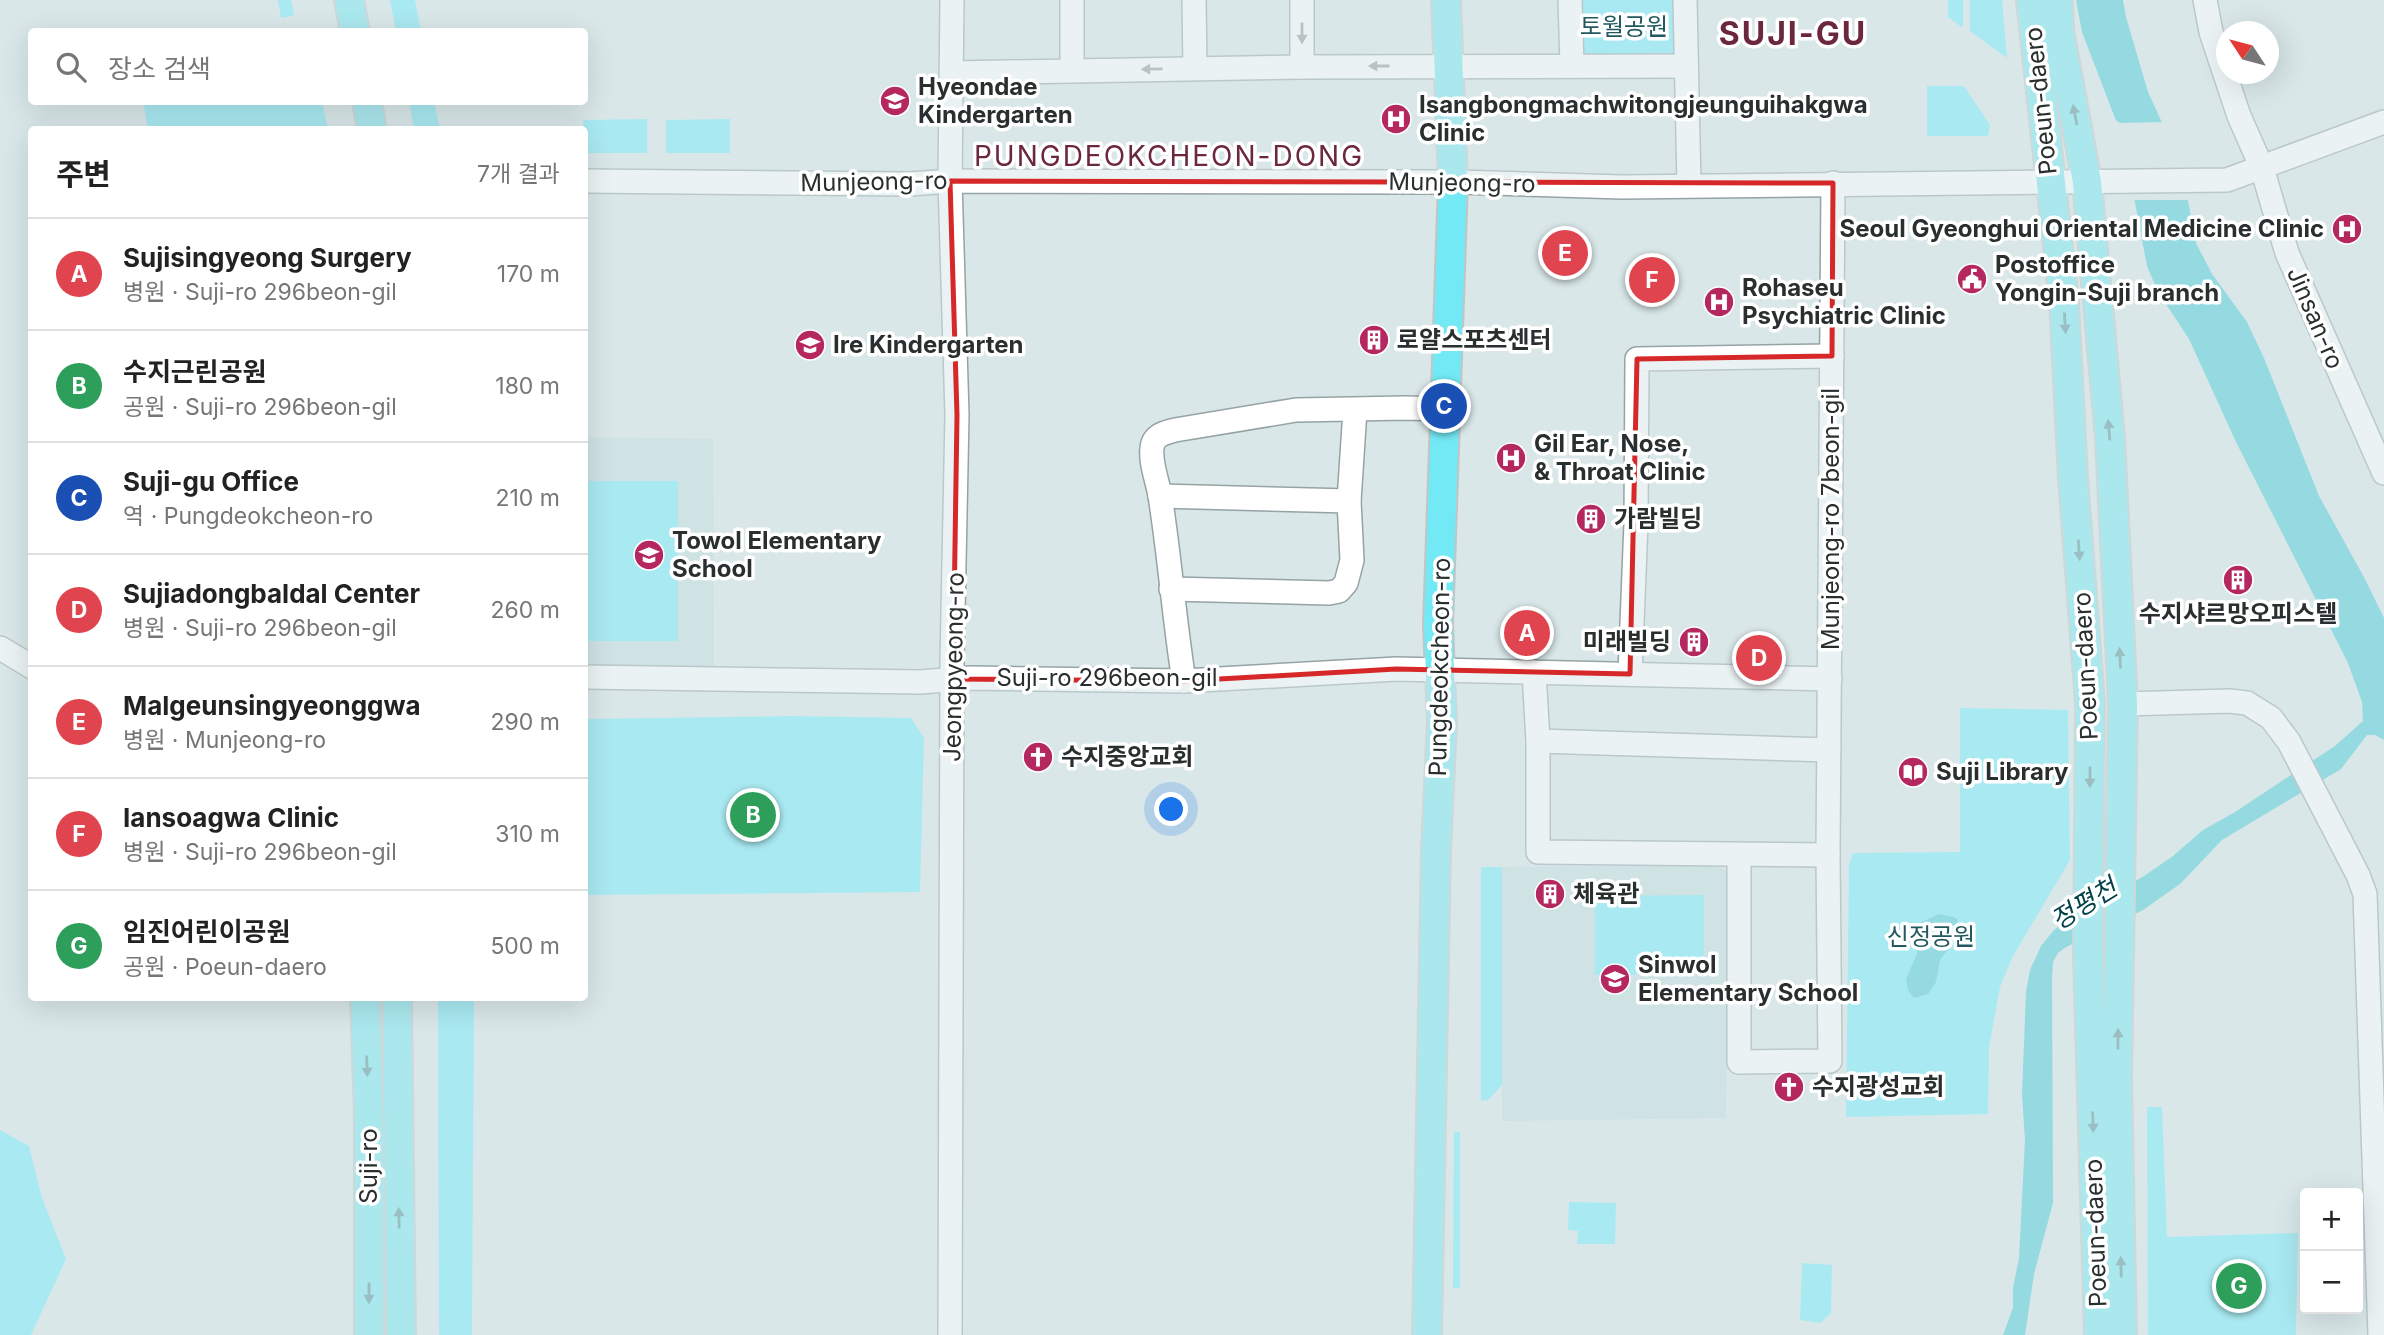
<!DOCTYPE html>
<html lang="ko">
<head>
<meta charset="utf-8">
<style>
	body { margin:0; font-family:Inter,"Noto Sans KR",sans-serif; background:#f6f6f6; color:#222 }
	.controls { position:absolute; right:21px; bottom:21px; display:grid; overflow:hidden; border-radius:7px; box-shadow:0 7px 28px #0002 }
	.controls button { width:63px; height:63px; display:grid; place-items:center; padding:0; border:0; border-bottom:2px solid #e0e0e0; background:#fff; color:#222; font:35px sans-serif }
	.compass { position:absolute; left:2216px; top:21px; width:63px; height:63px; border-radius:50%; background:#fff; box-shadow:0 7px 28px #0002; rotate:306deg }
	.you { position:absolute; left:1172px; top:810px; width:24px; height:24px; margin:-18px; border:5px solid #fff; border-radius:50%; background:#1a73e8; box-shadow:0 0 0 10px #1a73e833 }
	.badge { display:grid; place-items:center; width:46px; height:46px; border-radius:50%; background:#b5285f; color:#fff; font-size:23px; font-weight:700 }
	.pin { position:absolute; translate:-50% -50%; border:4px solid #fff; box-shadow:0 2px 7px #0006 }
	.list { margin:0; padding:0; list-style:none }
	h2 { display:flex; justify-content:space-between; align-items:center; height:91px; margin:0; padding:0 28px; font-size:30px }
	h2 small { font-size:23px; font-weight:400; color:#767676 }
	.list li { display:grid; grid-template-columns:46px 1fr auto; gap:21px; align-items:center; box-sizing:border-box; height:112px; padding:0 28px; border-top:2px solid #e0e0e0 }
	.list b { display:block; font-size:26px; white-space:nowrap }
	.list p { margin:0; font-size:23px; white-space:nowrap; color:#767676 }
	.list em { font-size:23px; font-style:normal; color:#767676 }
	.icon { flex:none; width:38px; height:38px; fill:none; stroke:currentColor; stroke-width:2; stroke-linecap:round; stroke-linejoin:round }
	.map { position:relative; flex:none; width:2384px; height:1335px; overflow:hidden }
	.search { position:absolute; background:#fff; box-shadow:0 7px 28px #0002; left:28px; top:28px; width:560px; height:77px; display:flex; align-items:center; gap:18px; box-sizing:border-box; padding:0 24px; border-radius:7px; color:#767676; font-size:26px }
	.panel { position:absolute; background:#fff; box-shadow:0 7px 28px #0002; left:28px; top:126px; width:560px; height:875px; border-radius:7px }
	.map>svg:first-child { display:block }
	.built { fill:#c4dbde }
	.green { fill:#6fecfb }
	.water { fill:#43c9d8 }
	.pier { fill:#d9e7e9 }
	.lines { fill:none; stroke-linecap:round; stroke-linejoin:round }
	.minor-casing { stroke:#95a3a5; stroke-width:26 }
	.major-casing { stroke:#c3c5c5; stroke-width:32 }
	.minor { stroke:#fff; stroke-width:23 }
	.major { stroke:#72e9f4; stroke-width:28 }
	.oneway { fill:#949797 }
	.oneway2 { fill:#4e8c92 }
	.marked { fill:none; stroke:#d62828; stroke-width:5; stroke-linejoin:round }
	.labels { text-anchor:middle; stroke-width:7; stroke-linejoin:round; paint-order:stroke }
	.park-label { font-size:24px; fill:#22585f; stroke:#fff }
	.poi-label { font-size:24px; font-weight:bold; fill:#292f2f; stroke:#fff; text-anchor:start }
	.street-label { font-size:24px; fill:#292f2f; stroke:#fff }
	.water-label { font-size:26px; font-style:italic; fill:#034248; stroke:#fff }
	.quarter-label { font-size:28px; letter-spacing:2px; fill:#6b273e; stroke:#fff }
	.district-label { font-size:32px; font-weight:bold; letter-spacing:2px; fill:#6b273e; stroke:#fff }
</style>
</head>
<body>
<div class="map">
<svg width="2384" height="1335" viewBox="0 0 2384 1335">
	<rect width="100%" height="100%" fill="#d9e7e9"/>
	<g class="built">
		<path d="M585 437 713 439 714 671 585 670Z"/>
		<path d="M1719 865 1728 873 1726 1118 1502 1121V867Z"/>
	</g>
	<g class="green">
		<path d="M278 0H291L294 15 281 18Z"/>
		<path d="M390 0H415L421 31H396Z"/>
		<path d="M1582 0H1675L1676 54 1583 56Z"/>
		<path d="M1948 0H1963V28L1948 17Z"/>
		<path d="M1970 0H2002L2007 58 1970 31Z"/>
		<path d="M1927 86H1964L1990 125 1988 136H1927Z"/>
		<path d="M143 102H322L328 129H148Z"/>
		<path d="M409 102H434L440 129H414Z"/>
		<path d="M647 119V153H585L583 120Z"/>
		<path d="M730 119V153H666V120Z"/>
		<rect x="585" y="481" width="93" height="160"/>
		<path d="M1960 708 2068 710 2070 860 2013 956 2000 987 1989 1047 1988 1114 1846 1117 1849 865 1853 853 1960 852Z"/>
		<path d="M791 716 911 718 924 738 920 892 585 895V719Z"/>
		<path d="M1481 867H1502V1085L1488 1100 1481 1101Z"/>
		<path d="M1704 895V974L1595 975V896Z"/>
		<path d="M438 998H474L472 1335H439Z"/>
		<path d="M2147 1107H2162L2167 1237 2298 1233 2296 1335H2148Z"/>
		<path d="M0 1130 29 1146 41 1195 66 1259 31 1335H0Z"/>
		<path d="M1454 1132H1460V1288H1453Z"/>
		<path d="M1569 1202 1616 1203 1615 1244H1577L1578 1231 1568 1230Z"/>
		<path d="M1802 1263 1832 1265 1831 1313 1820 1323 1800 1320Z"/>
	</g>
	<g class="water">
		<path d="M2076 0H2123L2126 17 2148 92 2181 164 2196 243 2212 274 2247 322 2264 358 2319 496 2365 579 2384 618V740L2375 735H2367L2341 769 2222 840 2180 884 2143 910 2066 947 2058 953 2053 962 2052 977 2053 1203 2034 1274 2025 1335H2003L2013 1308V1288L2019 1258 2025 1140 2022 1095 2026 992 2030 970 2041 946 2054 930 2064 922 2144 876 2173 856 2203 830 2235 812 2335 746 2363 721 2362 702 2348 663 2236 442 2189 339 2158 292 2147 266 2123 139 2082 32Z"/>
		<path d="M1939 914 1954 917 1958 920 1950 947 1940 960 1936 982 1928 994 1914 998 1908 990 1906 979 1917 954 1915 934 1920 923Z"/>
	</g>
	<path class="pier" d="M2109 115 2120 123 2165 122 2184 162 2193 200H2130L2119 140Z"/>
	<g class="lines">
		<g class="minor-casing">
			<g id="minor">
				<path d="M1072 0V70"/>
				<path d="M1194 0 1195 68"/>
				<path d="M1570 0 1572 64"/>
				<path d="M1685 0 1689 185"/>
				<path d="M2205 0 2211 32 2239 116 2262 168 2287 253 2384 473"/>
				<path d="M1302 67V0"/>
				<path d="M952 73 1302 67 1686 66"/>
				<path d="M584 181 910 184 950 181 1458 182 1622 187 2227 180 2384 122"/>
				<path d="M1160 496 1349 501"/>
				<path d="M1171 589 1329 593 1339 591 1346 583 1352 560 1349 501 1355 410"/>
				<path d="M0 648 32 667"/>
				<path d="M1534 672 1538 741V852L1828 855"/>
				<path d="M1630 674 1636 523 1637 359 1832 356"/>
				<path d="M584 677 920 682 971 678 1184 681 1396 669 1830 679"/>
				<path d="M1184 681C1174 619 1170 558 1160 496 1158 482 1150 463 1152 448 1153 435 1164 433 1175 430L1296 410 1405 408 1445 409"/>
				<path d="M2123 704 2229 701 2247 703 2271 718 2289 742 2358 875 2365 894 2380 1335"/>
				<path d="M1538 741 1829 750"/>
				<path d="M1739 855V1062L1830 1061 1828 855 1833 183"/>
				<path d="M950 1335 952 662 957 415 950 181 952 0"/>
			</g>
		</g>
		<g class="major-casing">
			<g id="major">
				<path d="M349 0 355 32"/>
				<path d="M2031 0 2064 302 2073 478 2090 703 2088 956 2099 1335"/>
				<path d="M2058 0 2059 31 2087 182 2110 438 2123 704 2117 1077 2122 1335"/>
				<path d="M367 102 372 130"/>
				<path d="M365 998 369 1115V1335"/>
				<path d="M397 998 401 1335"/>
				<path d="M1427 1335 1436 850 1442 722 1438 625 1453 182 1446 0"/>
			</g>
		</g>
		<use href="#minor" class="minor"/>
		<use href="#major" class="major"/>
	</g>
	<defs><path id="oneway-solid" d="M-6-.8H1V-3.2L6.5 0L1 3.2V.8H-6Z" transform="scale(1.75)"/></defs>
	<g class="oneway">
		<use href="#oneway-solid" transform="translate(1302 33) rotate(90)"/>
		<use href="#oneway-solid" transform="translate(1379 66) rotate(180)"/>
		<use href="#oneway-solid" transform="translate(1152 69) rotate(179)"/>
	</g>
	<g class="oneway2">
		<use href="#oneway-solid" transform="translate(2075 115) rotate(-101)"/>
		<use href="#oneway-solid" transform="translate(2065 323) rotate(87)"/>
		<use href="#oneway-solid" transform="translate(2109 430) rotate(-95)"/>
		<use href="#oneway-solid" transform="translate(2079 550) rotate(86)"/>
		<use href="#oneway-solid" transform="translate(2120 658) rotate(-93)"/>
		<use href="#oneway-solid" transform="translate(2090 777) rotate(90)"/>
		<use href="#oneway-solid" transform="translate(2118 1039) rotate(-89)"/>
		<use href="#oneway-solid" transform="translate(367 1066) rotate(88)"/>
		<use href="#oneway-solid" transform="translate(2093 1122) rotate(88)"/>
		<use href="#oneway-solid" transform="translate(399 1218) rotate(-91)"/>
		<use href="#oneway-solid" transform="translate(2121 1267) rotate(-91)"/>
		<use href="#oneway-solid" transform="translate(369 1293) rotate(90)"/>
	</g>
	<path d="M0 0H2384V1335H0ZM950 181 1833 183 1832 356 1637 359 1630 674 1396 669 1184 681 953 679 957 415Z" fill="#d9e7e9" fill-opacity=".55" fill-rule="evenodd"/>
	<path class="marked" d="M950 181 1833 183 1832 356 1637 359 1630 674 1396 669 1184 681 953 679 957 415Z"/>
	<defs>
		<g id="school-disc" transform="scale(1.575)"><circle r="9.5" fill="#b5285f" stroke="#fff"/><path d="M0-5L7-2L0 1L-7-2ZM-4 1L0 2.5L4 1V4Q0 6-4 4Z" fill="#fff"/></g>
		<g id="hospital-disc" transform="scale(1.575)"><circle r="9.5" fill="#b5285f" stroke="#fff"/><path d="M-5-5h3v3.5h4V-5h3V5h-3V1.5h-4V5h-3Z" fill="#fff"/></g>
		<g id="civic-disc" transform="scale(1.575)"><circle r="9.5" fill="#b5285f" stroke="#fff"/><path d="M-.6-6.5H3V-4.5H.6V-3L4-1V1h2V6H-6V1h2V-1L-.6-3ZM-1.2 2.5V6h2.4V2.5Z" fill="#fff"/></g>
		<g id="building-disc" transform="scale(1.575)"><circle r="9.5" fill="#b5285f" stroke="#fff"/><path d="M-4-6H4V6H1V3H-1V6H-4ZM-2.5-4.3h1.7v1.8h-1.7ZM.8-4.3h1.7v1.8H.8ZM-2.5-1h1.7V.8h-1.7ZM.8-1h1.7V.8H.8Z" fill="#fff"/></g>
		<g id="church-disc" transform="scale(1.575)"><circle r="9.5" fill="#b5285f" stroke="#fff"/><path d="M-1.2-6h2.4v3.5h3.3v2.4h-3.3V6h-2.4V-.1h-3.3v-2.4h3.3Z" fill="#fff"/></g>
		<g id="library-disc" transform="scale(1.575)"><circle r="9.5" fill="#b5285f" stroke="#fff"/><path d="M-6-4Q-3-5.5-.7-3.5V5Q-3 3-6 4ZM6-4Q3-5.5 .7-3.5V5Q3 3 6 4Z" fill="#fff"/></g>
	</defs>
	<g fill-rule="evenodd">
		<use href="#school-disc" x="895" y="101"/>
		<use href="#hospital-disc" x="1396" y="119"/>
		<use href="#hospital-disc" x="2347" y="229"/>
		<use href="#civic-disc" x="1972" y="279"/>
		<use href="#hospital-disc" x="1719" y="302"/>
		<use href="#building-disc" x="1374" y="340"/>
		<use href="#school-disc" x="810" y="345"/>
		<use href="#hospital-disc" x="1511" y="458"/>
		<use href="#building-disc" x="1591" y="519"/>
		<use href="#school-disc" x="649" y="555"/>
		<use href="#building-disc" x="2238" y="580"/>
		<use href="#building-disc" x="1694" y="642"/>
		<use href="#church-disc" x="1038" y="757"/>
		<use href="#library-disc" x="1913" y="772"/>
		<use href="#building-disc" x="1550" y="894"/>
		<use href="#school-disc" x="1615" y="979"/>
		<use href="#church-disc" x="1789" y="1087"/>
	</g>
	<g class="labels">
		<g class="park-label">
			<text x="1624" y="35">토월공원</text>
			<text x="1931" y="945">신정공원</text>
		</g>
		<g class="poi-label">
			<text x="918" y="95">Hyeondae<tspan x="918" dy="28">Kindergarten</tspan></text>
			<text x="1419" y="113">Isangbongmachwitongjeunguihakgwa<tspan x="1419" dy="28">Clinic</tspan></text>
			<text x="2324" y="237" text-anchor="end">Seoul Gyeonghui Oriental Medicine Clinic</text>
			<text x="1995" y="273">Postoffice<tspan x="1995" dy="28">Yongin-Suji branch</tspan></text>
			<text x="1742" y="296">Rohaseu<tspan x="1742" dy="28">Psychiatric Clinic</tspan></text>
			<text x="1397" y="348">로얄스포츠센터</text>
			<text x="833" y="353">Ire Kindergarten</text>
			<text x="1534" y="452">Gil Ear, Nose,<tspan x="1534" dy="28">&amp; Throat Clinic</tspan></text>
			<text x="1614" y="527">가람빌딩</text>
			<text x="672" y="549">Towol Elementary<tspan x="672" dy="28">School</tspan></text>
			<text x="2238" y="622" text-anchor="middle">수지샤르망오피스텔</text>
			<text x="1671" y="650" text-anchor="end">미래빌딩</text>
			<text x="1061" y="765">수지중앙교회</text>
			<text x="1936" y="780">Suji Library</text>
			<text x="1573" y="902">체육관</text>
			<text x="1638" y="973">Sinwol<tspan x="1638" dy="28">Elementary School</tspan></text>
			<text x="1812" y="1095">수지광성교회</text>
		</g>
		<g class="street-label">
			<text transform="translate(2041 101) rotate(-96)" y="8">Poeun-daero</text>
			<text transform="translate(874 182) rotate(-1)" y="8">Munjeong-ro</text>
			<text transform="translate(1462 183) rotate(1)" y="8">Munjeong-ro</text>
			<text transform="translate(2315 318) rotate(67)" y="8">Jinsan-ro</text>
			<text transform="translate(1831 519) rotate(-90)" y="8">Munjeong-ro 7beon-gil</text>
			<text transform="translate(2086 666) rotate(-93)" y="8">Poeun-daero</text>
			<text transform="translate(954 667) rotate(-89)" y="8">Jeongpyeong-ro</text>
			<text transform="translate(1440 667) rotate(-89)" y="8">Pungdeokcheon-ro</text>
			<text x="1107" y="686">Suji-ro 296beon-gil</text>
			<text transform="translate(369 1166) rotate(-90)" y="8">Suji-ro</text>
			<text transform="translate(2096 1233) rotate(-92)" y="8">Poeun-daero</text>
		</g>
		<g class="water-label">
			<text transform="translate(2084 904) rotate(-32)" y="9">정평천</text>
		</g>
		<g class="quarter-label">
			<text x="1169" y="166">PUNGDEOKCHEON-DONG</text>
		</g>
		<g class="district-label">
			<text x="1793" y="45">SUJI-GU</text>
		</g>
	</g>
</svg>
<div class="controls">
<button>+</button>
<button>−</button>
</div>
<svg class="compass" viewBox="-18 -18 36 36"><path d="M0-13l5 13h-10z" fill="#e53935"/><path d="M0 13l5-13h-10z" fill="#767676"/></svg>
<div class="you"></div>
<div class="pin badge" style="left:1527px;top:633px;background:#e0444e">A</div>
<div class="pin badge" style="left:753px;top:815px;background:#2e9e5b">B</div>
<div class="pin badge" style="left:1444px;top:406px;background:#1a4fb4">C</div>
<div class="pin badge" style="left:1759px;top:658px;background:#e0444e">D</div>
<div class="pin badge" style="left:1565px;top:253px;background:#e0444e">E</div>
<div class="pin badge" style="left:1652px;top:280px;background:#e0444e">F</div>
<div class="pin badge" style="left:2239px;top:1286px;background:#2e9e5b">G</div>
<div class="search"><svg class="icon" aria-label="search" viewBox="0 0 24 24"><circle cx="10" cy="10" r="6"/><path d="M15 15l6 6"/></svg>장소 검색</div>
<section class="panel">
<h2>주변<small>7개 결과</small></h2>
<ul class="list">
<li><span class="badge" style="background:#e0444e">A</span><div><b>Sujisingyeong Surgery</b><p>병원 · Suji-ro 296beon-gil</p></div><em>170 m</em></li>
<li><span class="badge" style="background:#2e9e5b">B</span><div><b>수지근린공원</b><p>공원 · Suji-ro 296beon-gil</p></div><em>180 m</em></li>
<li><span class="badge" style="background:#1a4fb4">C</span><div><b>Suji-gu Office</b><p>역 · Pungdeokcheon-ro</p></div><em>210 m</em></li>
<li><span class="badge" style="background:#e0444e">D</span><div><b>Sujiadongbaldal Center</b><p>병원 · Suji-ro 296beon-gil</p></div><em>260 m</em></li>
<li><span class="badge" style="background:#e0444e">E</span><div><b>Malgeunsingyeonggwa</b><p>병원 · Munjeong-ro</p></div><em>290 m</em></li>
<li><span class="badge" style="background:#e0444e">F</span><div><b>Iansoagwa Clinic</b><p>병원 · Suji-ro 296beon-gil</p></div><em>310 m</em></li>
<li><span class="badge" style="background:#2e9e5b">G</span><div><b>임진어린이공원</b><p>공원 · Poeun-daero</p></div><em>500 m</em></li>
</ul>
</section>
</div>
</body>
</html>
